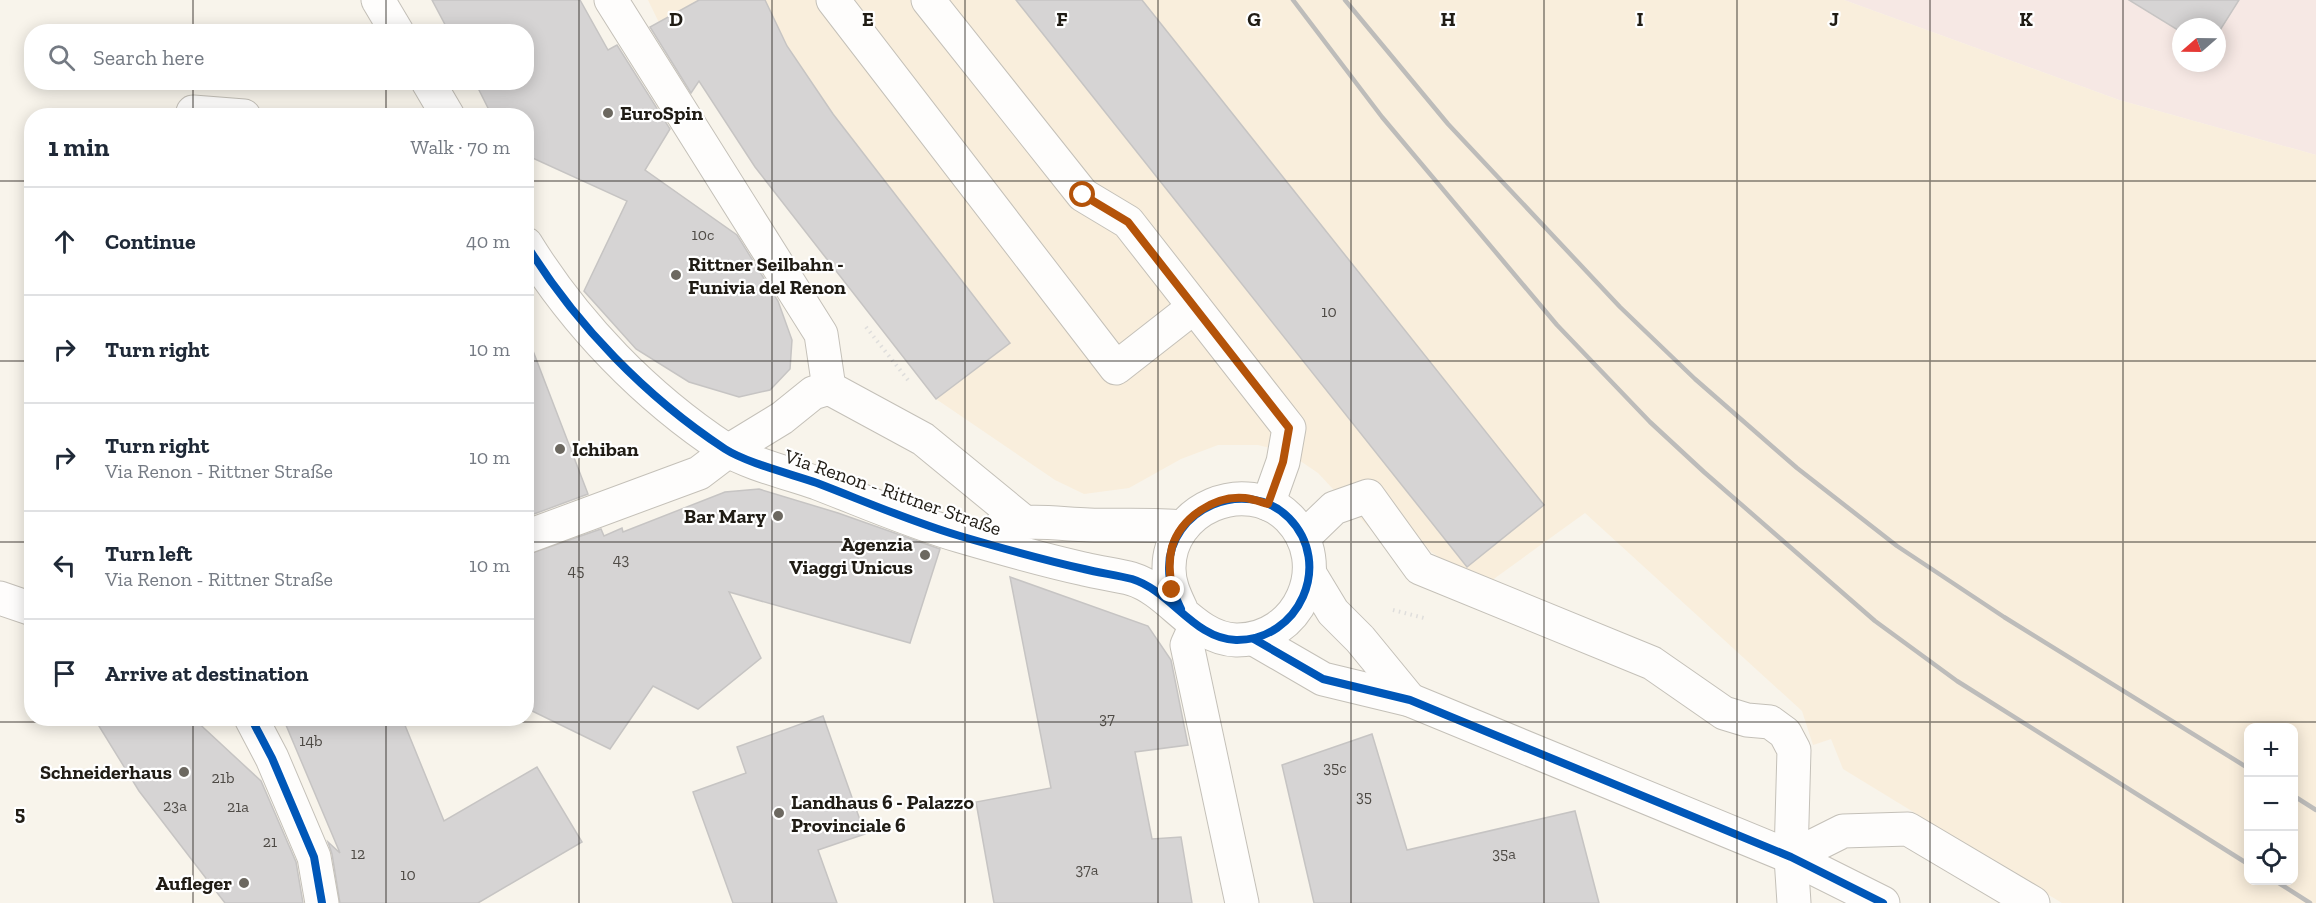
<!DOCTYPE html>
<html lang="en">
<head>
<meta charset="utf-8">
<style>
	body { margin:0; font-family:"Zilla Slab",serif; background:#f2f2f3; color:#1f2937 }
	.controls { position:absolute; right:18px; bottom:18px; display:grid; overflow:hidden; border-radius:12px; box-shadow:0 3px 15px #0003 }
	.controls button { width:54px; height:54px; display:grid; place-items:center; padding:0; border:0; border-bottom:2px solid #e0e1e3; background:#fff; color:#1f2937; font:30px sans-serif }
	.compass { position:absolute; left:2172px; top:18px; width:54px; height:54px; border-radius:50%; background:#fff; box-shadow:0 3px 15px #0003; rotate:250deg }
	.stop { position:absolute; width:18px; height:18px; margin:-14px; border:4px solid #b45309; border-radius:50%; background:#fff }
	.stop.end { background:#b45309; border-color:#fff; box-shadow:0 2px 6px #0008 }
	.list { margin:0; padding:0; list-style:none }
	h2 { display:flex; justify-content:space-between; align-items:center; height:78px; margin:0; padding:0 24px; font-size:26px }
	h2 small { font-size:20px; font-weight:400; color:#747a83 }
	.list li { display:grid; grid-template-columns:39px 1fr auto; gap:18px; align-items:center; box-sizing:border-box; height:108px; padding:0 24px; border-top:2px solid #e0e1e3 }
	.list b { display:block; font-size:22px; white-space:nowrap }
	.list p { margin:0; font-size:20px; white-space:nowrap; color:#747a83 }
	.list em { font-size:20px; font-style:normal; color:#747a83 }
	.icon { flex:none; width:33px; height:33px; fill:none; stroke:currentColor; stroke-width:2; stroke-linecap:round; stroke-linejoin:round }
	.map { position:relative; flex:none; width:2316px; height:903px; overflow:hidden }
	.search { position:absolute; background:#fff; box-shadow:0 3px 15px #0003; left:24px; top:24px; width:510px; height:66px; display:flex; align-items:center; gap:15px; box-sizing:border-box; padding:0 21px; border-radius:24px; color:#747a83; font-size:22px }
	.panel { position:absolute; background:#fff; box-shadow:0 3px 15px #0003; left:24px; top:108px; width:510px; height:618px; border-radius:24px }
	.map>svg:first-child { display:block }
	.commercial { fill:#f6e8e4; fill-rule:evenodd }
	.built { fill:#f9eedc; fill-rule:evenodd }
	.building { fill:#d6d4d4; stroke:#c6c4c3; stroke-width:1.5 }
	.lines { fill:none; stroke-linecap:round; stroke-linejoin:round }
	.minor-casing { stroke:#c4c0b8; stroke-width:35 }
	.path { stroke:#dfdedc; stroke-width:4; stroke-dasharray:1.5 4.5; stroke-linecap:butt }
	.minor { stroke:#fefdfc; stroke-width:33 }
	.rail { stroke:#bdbcba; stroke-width:4.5 }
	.cycleway-casing { stroke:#fff; stroke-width:11 }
	.cycleway { stroke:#0057b8; stroke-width:8 }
	.route { stroke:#b45309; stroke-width:8 }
	.grid { fill:none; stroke:#201c15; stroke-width:1.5; stroke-opacity:0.55 }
	.poi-dot { fill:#6c6860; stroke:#fff; stroke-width:2 }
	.labels { text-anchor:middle; stroke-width:4.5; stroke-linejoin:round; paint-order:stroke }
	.number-label { font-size:16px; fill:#4e4a45 }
	.poi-label { font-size:20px; font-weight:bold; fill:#201c15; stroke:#fff; text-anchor:start }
	.street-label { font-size:20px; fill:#201c15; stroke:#fff }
	.grid-label { font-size:20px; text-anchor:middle; font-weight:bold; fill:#201c15; stroke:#fff; stroke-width:4.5; stroke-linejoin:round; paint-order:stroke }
</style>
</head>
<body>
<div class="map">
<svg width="2316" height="903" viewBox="0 0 2316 903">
	<rect width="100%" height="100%" fill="#f8f4eb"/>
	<path class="commercial" d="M1844 0H2316V155L2119 100ZM2181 27H2217V63H2181Z"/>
	<path class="built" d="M648 0H1844L2119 100 2316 155V903H2062L1843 769 1831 739 1813 745 1802 711 1585 513 1484 586 1431 552 1402 516 1375 534 1318 473 1287 452 1258 445H1218L1181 459 1129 488 1084 494 1055 480 936 399 755 167 711 99 669 18 664 33ZM2248 728H2294V880H2248Z"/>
	<g class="building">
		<path d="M432 0H580L608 50 617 45 670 129 645 170 737 235 778 301 792 340 790 369 770 390 739 397 689 382 636 349 584 291 627 201 526 155V116H492L475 82H526V32H449Z"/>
		<path d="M699 0H765L787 46 833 114 1010 343 936 399 755 167 699 81 691 93 650 27Z"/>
		<path d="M1016 0H1142L1544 505 1467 567Z"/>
		<path d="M2129 0H2239L2217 35V27H2181V32Z"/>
		<path d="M530 343 588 494 526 517V344Z"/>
		<path d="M759 489 838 513 940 549 910 643 729 592 761 658 698 709 653 686 610 749 526 708V555L601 529 604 536 622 528 623 532 725 492Z"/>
		<path d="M1010 577 1148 626 1171 660 1188 745 1135 752 1152 839 1181 837 1192 903H994L976 802 1051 788Z"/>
		<path d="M823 716 865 834 818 850 837 903H733L693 792 746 773 737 747Z"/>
		<path d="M94 718H193L261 781 296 862 303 903H225L139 791Z"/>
		<path d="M283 718H402L444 821 537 767 582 842 478 903H340L332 854 328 842 340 853Z"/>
		<path d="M1372 734 1407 850 1575 811 1599 903H1314L1282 765Z"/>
	</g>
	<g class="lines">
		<g class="minor-casing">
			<g id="minor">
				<path d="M378 0 397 32"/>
				<path d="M611 0 821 334 829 388"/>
				<path d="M833 0 1116 368 1194 307"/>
				<path d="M928 0 1083 195 1128 222 1289 428 1283 462 1268 504"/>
				<path d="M428 82 448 116"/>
				<path d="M193 112 244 116"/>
				<path d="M526 244C576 325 646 397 725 449 747 463 791 474 817 483 864 501 912 522 960 536 1001 548 1043 560 1084 569 1100 573 1117 575 1132 579 1171 591 1194 639 1236 640 1299 641 1334 564 1289 518 1246 475 1168 509 1169 569 1169 584 1175 596 1181 609"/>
				<path d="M1001 526C1030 519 1059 524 1089 525 1121 526 1151 524 1183 527"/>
				<path d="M526 537 699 473 728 451 782 418 813 393 829 388 923 439 1023 521"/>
				<path d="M1303 538 1334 508 1368 496 1420 568 1652 663 1724 713 1747 720 1770 722 1785 733 1794 750 1791 857 1794 903"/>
				<path d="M1310 574 1333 612 1360 639 1410 700"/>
				<path d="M0 598 32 609"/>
				<path d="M1196 625 1187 645 1242 903"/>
				<path d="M1254 639 1323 679 1410 700 1791 857 1883 903"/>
				<path d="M251 718 272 758 314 857 322 903"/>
				<path d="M1791 857 1843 831 1908 829 2033 903"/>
			</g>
		</g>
		<g class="path">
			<path d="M866 327 908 380"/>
			<path d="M1393 610 1424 618"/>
		</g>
		<use href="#minor" class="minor"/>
		<g class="rail">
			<path d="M1293 0 1382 117 1557 325 1650 422 1704 472 1875 621 1957 681 2248 864"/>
			<path d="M1345 0 1448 124 1620 307 1695 379 1797 468 1897 546 2004 617 2248 768"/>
			<path d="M2294 796 2316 810"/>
			<path d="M2274 880 2310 903"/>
		</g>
		<g class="cycleway-casing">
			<g id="cycleway">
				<path d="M526 244C576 325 646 397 725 449 747 463 791 474 817 483 864 501 912 522 960 536 1001 548 1043 560 1084 569 1100 573 1117 575 1132 579 1171 591 1194 639 1236 640 1299 641 1334 564 1289 518 1246 475 1168 509 1169 569 1169 584 1175 596 1181 609"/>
				<path d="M1254 639 1323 679 1410 700 1791 857 1883 903"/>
				<path d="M251 718 272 758 314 857 322 903"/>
			</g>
		</g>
		<use href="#cycleway" class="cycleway"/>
	</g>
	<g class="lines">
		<path class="route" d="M1083 195 1128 222 1289 428 1283 462 1268 504C1261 502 1253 499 1245 498 1214 495 1181 518 1172 547 1168 562 1170 575 1172 590"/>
	</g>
	<path class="grid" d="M193 0V32M386 0V32M579 0V903M772 0V903M965 0V903M1158 0V903M1351 0V903M1544 0V903M1737 0V903M1930 0V903M2123 0V903M193 82V116M386 82V116M0 181H32M526 181H2316M0 361H32M526 361H2316M0 542H32M526 542H2316M193 718V903M386 718V903M0 722H2316"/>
	<g class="poi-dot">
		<circle cx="608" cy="113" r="6"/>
		<circle cx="676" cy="275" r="6"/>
		<circle cx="560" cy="449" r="6"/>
		<circle cx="778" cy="516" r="6"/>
		<circle cx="925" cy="555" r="6"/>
		<circle cx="184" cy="772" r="6"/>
		<circle cx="779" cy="813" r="6"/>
		<circle cx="244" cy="883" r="6"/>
	</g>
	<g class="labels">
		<g class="number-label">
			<text x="703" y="240">10c</text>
			<text x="1329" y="317">10</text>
			<text x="621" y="565">43</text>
			<text x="576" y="576">45</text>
			<text x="1107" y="724">37</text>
			<text x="311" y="746">14b</text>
			<text x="1335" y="773">35c</text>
			<text x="223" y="783">21b</text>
			<text x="1364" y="802">35</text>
			<text x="175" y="811">23a</text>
			<text x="238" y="812">21a</text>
			<text x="270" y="847">21</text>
			<text x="358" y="859">12</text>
			<text x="1504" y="859">35a</text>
			<text x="1087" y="875">37a</text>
			<text x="408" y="880">10</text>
		</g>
		<g class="poi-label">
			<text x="620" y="120">EuroSpin</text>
			<text x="688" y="271">Rittner Seilbahn -<tspan x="688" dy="23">Funivia del Renon</tspan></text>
			<text x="572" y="456">Ichiban</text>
			<text x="766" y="523" text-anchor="end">Bar Mary</text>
			<text x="913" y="551" text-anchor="end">Agenzia<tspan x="913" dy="23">Viaggi Unicus</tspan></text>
			<text x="172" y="779" text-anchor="end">Schneiderhaus</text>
			<text x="791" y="809">Landhaus 6 - Palazzo<tspan x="791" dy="23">Provinciale 6</tspan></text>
			<text x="232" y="890" text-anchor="end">Aufleger</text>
		</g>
		<g class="street-label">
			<text transform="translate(893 492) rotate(19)" y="7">Via Renon - Rittner Straße</text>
		</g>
	</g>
	<g class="grid-label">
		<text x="676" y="26">D</text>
		<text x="868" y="26">E</text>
		<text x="1062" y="26">F</text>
		<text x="1254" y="26">G</text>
		<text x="1448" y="26">H</text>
		<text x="1640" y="26">I</text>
		<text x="1834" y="26">J</text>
		<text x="2026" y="26">K</text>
		<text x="20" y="820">5</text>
	</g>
</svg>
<div class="controls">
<button>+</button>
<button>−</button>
<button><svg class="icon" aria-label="locate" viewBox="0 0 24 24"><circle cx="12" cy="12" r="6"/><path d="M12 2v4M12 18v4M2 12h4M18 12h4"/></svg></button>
</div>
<svg class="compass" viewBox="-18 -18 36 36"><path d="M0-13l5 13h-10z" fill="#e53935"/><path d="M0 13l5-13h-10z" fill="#747a83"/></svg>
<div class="stop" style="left:1083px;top:195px"></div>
<div class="stop end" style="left:1172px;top:590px"></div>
<div class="search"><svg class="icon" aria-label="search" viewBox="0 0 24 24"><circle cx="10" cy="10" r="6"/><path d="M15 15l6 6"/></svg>Search here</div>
<section class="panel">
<h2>1 min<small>Walk · 70 m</small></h2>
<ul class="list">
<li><svg class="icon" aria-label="ahead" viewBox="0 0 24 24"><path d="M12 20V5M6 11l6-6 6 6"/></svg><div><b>Continue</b></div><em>40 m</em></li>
<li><svg class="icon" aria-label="right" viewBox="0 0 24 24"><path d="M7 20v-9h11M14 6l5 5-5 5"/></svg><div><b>Turn right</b></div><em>10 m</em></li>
<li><svg class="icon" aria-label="right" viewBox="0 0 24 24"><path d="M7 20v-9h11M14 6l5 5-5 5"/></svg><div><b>Turn right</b><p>Via Renon - Rittner Straße</p></div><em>10 m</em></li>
<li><svg class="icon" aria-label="left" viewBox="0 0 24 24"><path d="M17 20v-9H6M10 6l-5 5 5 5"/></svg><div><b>Turn left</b><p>Via Renon - Rittner Straße</p></div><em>10 m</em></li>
<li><svg class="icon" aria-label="arrive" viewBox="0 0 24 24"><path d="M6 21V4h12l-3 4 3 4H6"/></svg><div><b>Arrive at destination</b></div></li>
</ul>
</section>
</div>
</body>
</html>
